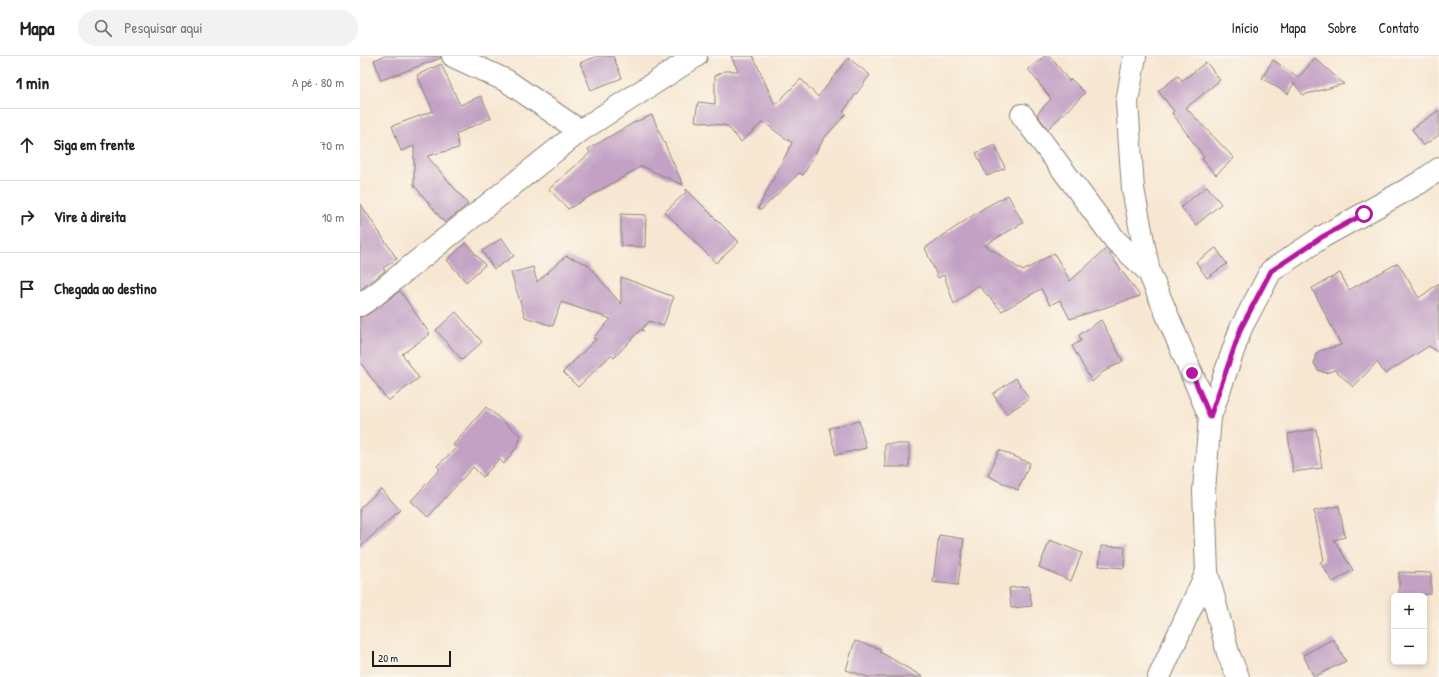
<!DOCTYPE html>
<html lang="pt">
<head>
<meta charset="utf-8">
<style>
	body { margin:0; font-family:"Patrick Hand",sans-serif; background:#f2f2f2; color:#222 }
	.controls { position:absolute; right:12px; bottom:12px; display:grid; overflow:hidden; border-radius:6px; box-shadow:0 2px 6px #0003 }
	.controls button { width:36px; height:36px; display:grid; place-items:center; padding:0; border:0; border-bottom:1px solid #e0e0e0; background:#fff; color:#222; font:20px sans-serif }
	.scale { position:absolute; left:12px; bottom:10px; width:79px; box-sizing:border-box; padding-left:4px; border:2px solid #1c1c1c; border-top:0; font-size:11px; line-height:14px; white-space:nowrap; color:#1c1c1c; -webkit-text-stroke:3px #fbf7ec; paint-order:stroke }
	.stop { position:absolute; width:12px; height:12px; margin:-9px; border:3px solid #b5179e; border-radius:50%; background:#fff }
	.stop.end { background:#b5179e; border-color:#fff; box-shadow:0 1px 4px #0008 }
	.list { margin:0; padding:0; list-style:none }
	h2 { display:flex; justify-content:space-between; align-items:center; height:52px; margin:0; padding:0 16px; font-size:17px }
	h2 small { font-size:13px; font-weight:400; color:#767676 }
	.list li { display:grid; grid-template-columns:26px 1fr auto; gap:12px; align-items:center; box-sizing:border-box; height:72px; padding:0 16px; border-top:1px solid #e0e0e0 }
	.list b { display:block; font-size:15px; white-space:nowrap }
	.list em { font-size:13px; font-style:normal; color:#767676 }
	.icon { flex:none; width:22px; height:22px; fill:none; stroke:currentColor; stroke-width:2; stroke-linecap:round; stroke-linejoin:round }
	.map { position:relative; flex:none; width:1079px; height:621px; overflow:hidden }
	header { display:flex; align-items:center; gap:24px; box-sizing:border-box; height:56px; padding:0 20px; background:#fff; border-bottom:1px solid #e0e0e0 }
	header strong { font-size:19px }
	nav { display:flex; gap:22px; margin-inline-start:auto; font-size:14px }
	.search { width:280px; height:36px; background:#f2f2f2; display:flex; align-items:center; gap:10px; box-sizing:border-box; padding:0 14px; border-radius:22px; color:#767676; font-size:15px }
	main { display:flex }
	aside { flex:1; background:#fff }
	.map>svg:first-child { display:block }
	.building { fill:#c2a1c5 }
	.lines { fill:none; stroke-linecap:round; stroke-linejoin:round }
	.minor-casing { stroke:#8a8277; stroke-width:24 }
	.minor { stroke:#fff; stroke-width:22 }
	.route { stroke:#b5179e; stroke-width:5 }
</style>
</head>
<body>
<header>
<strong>Mapa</strong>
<div class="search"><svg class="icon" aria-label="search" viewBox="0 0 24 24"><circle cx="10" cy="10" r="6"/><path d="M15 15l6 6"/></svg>Pesquisar aqui</div>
<nav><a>Início</a><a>Mapa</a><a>Sobre</a><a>Contato</a></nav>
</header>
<main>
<aside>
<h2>1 min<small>A pé · 80 m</small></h2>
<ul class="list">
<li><svg class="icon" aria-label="ahead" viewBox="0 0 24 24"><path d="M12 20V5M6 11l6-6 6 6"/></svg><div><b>Siga em frente</b></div><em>70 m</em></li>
<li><svg class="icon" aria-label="right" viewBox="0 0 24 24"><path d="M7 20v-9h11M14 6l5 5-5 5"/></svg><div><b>Vire à direita</b></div><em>10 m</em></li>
<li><svg class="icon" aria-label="arrive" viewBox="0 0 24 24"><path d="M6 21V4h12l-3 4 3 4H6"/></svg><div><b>Chegada ao destino</b></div></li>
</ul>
</aside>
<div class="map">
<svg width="1079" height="621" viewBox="0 0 1079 621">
	<rect width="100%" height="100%" fill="#fbf7ec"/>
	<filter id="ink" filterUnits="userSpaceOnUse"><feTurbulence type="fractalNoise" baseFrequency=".025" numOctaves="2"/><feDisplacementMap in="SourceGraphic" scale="8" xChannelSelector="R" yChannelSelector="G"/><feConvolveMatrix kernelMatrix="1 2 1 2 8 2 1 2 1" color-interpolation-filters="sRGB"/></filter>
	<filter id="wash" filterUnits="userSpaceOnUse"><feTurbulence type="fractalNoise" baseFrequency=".012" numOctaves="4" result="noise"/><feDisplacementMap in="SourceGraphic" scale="16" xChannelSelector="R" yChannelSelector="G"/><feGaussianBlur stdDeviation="0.9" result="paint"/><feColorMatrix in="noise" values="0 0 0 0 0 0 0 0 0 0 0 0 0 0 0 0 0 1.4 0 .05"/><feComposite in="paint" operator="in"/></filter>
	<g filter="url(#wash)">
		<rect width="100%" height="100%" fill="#f7e7d2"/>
		<g id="blocks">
			<g class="building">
				<path d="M25 0H80L81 2 21 24 14 4Z"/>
				<path d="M238 0H253L262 22 231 34 220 7Z"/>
				<path d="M371 0H393L415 49 441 23 458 41 488 2 510 19 483 56 486 58 464 82 443 119 439 117 401 154 398 152 432 87 403 66 381 86 367 70 335 65 338 46 355 48V20L364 15H378Z"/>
				<path d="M685 0H690L709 25 711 23 725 37 688 73 677 58 691 43 668 13Z"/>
				<path d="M955 2 984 28 943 39 934 27 928 38 902 22 913 4 938 21V22Z"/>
				<path d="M846 6 860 24 826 52 874 102 856 119 842 103 844 101 812 57 814 55 798 35 818 20 822 25Z"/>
				<path d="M81 8 100 49 121 40 131 62 96 78 99 92 67 100 108 148 85 167 54 129V90L41 95 32 70 73 55 57 19Z"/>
				<path d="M1079 54V79L1063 90 1052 73Z"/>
				<path d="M292 59 323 129 282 110 208 153 189 133 230 97 228 93 275 66Z"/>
				<path d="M635 89 645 112 627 120 616 97Z"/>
				<path d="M847 130 861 148 836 169 821 151Z"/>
				<path d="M326 133 379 186 356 207 305 156 326 136Z"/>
				<path d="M648 139 663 167 625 189 663 215 694 197 710 225 746 193 780 240 710 263 700 244 690 249 681 233 642 255 618 229 594 248 584 219 578 222 565 192 624 152Z"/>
				<path d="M0 147 37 203 23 212 25 215 0 234Z"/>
				<path d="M261 158 286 159 285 191 261 190Z"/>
				<path d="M142 182 154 200 134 213 122 195Z"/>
				<path d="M106 187 125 209 106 226 87 204Z"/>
				<path d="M856 192 867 208 847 222 836 206Z"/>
				<path d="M206 200 227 208 261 248V221L314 241 303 270 289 265 282 273 284 275 280 274 254 302 251 299 218 331 203 316 236 283 233 282 251 263 201 246 193 270 165 261 151 217 173 211 177 226Z"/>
				<path d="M1038 207 1059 242 1079 227V297L1069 290 1025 318 1017 306 993 331 975 314 966 317 958 314 954 307 956 298 959 295 981 289 952 232 980 217 989 234Z"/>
				<path d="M40 235 70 278 42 298 59 322 28 345 0 306V261L7 259Z"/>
				<path d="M96 256 122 286 102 304 76 274Z"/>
				<path d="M741 264 763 305 743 316 732 326 712 290 721 285 719 279Z"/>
				<path d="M656 322 669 343 646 358 633 338Z"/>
				<path d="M126 351 161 380 157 391 144 408 139 403 123 421 113 411 68 461 51 445 80 413 77 410 96 392 93 389Z"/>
				<path d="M499 365 506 392 476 399 469 372Z"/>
				<path d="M956 373 962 412 933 416 928 378Z"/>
				<rect x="525" y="388" width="24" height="23"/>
				<path d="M639 394 670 407 658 434 628 420Z"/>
				<path d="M21 433 40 454 0 491V452Z"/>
				<path d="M979 450 985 481 974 484 993 514 973 526 960 506 964 504 954 455Z"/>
				<path d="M579 479 604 483 598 529 573 526Z"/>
				<path d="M690 484 722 497 711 525 679 511Z"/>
				<path d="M741 490 765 491 764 512 739 510Z"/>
				<path d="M1039 516 1071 517V538L1039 540Z"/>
				<path d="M669 530 672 550 651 552 649 532Z"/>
				<path d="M973 583 986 605 954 621 943 599Z"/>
				<path d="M495 585 521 593 520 596 563 621H508L486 614Z"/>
			</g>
		</g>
	</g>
	<g filter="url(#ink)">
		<use href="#blocks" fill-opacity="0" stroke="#8a8277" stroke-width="1"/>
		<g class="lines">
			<g class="minor-casing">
				<g id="minor">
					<path d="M93 0 147 25 220 75"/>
					<path d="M775 0 767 46 773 133 789 216"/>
					<path d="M662 59 755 184 789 216 850 361"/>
					<path d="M0 249 15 239 220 75 336 0"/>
					<path d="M799 621 847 516"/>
					<path d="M878 621 868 597 847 516 844 434 850 361 881 272 911 215 962 181 1059 127 1079 113"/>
				</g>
			</g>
			<use href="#minor" class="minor"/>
		</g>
	</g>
	<g class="lines" filter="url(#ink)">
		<path class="route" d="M832 317 850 361 881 272 911 215 962 181 1004 158"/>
	</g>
</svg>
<div class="controls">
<button>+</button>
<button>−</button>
</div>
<div class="scale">20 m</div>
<div class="stop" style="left:1004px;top:158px"></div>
<div class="stop end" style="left:832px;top:317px"></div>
</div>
</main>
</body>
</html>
